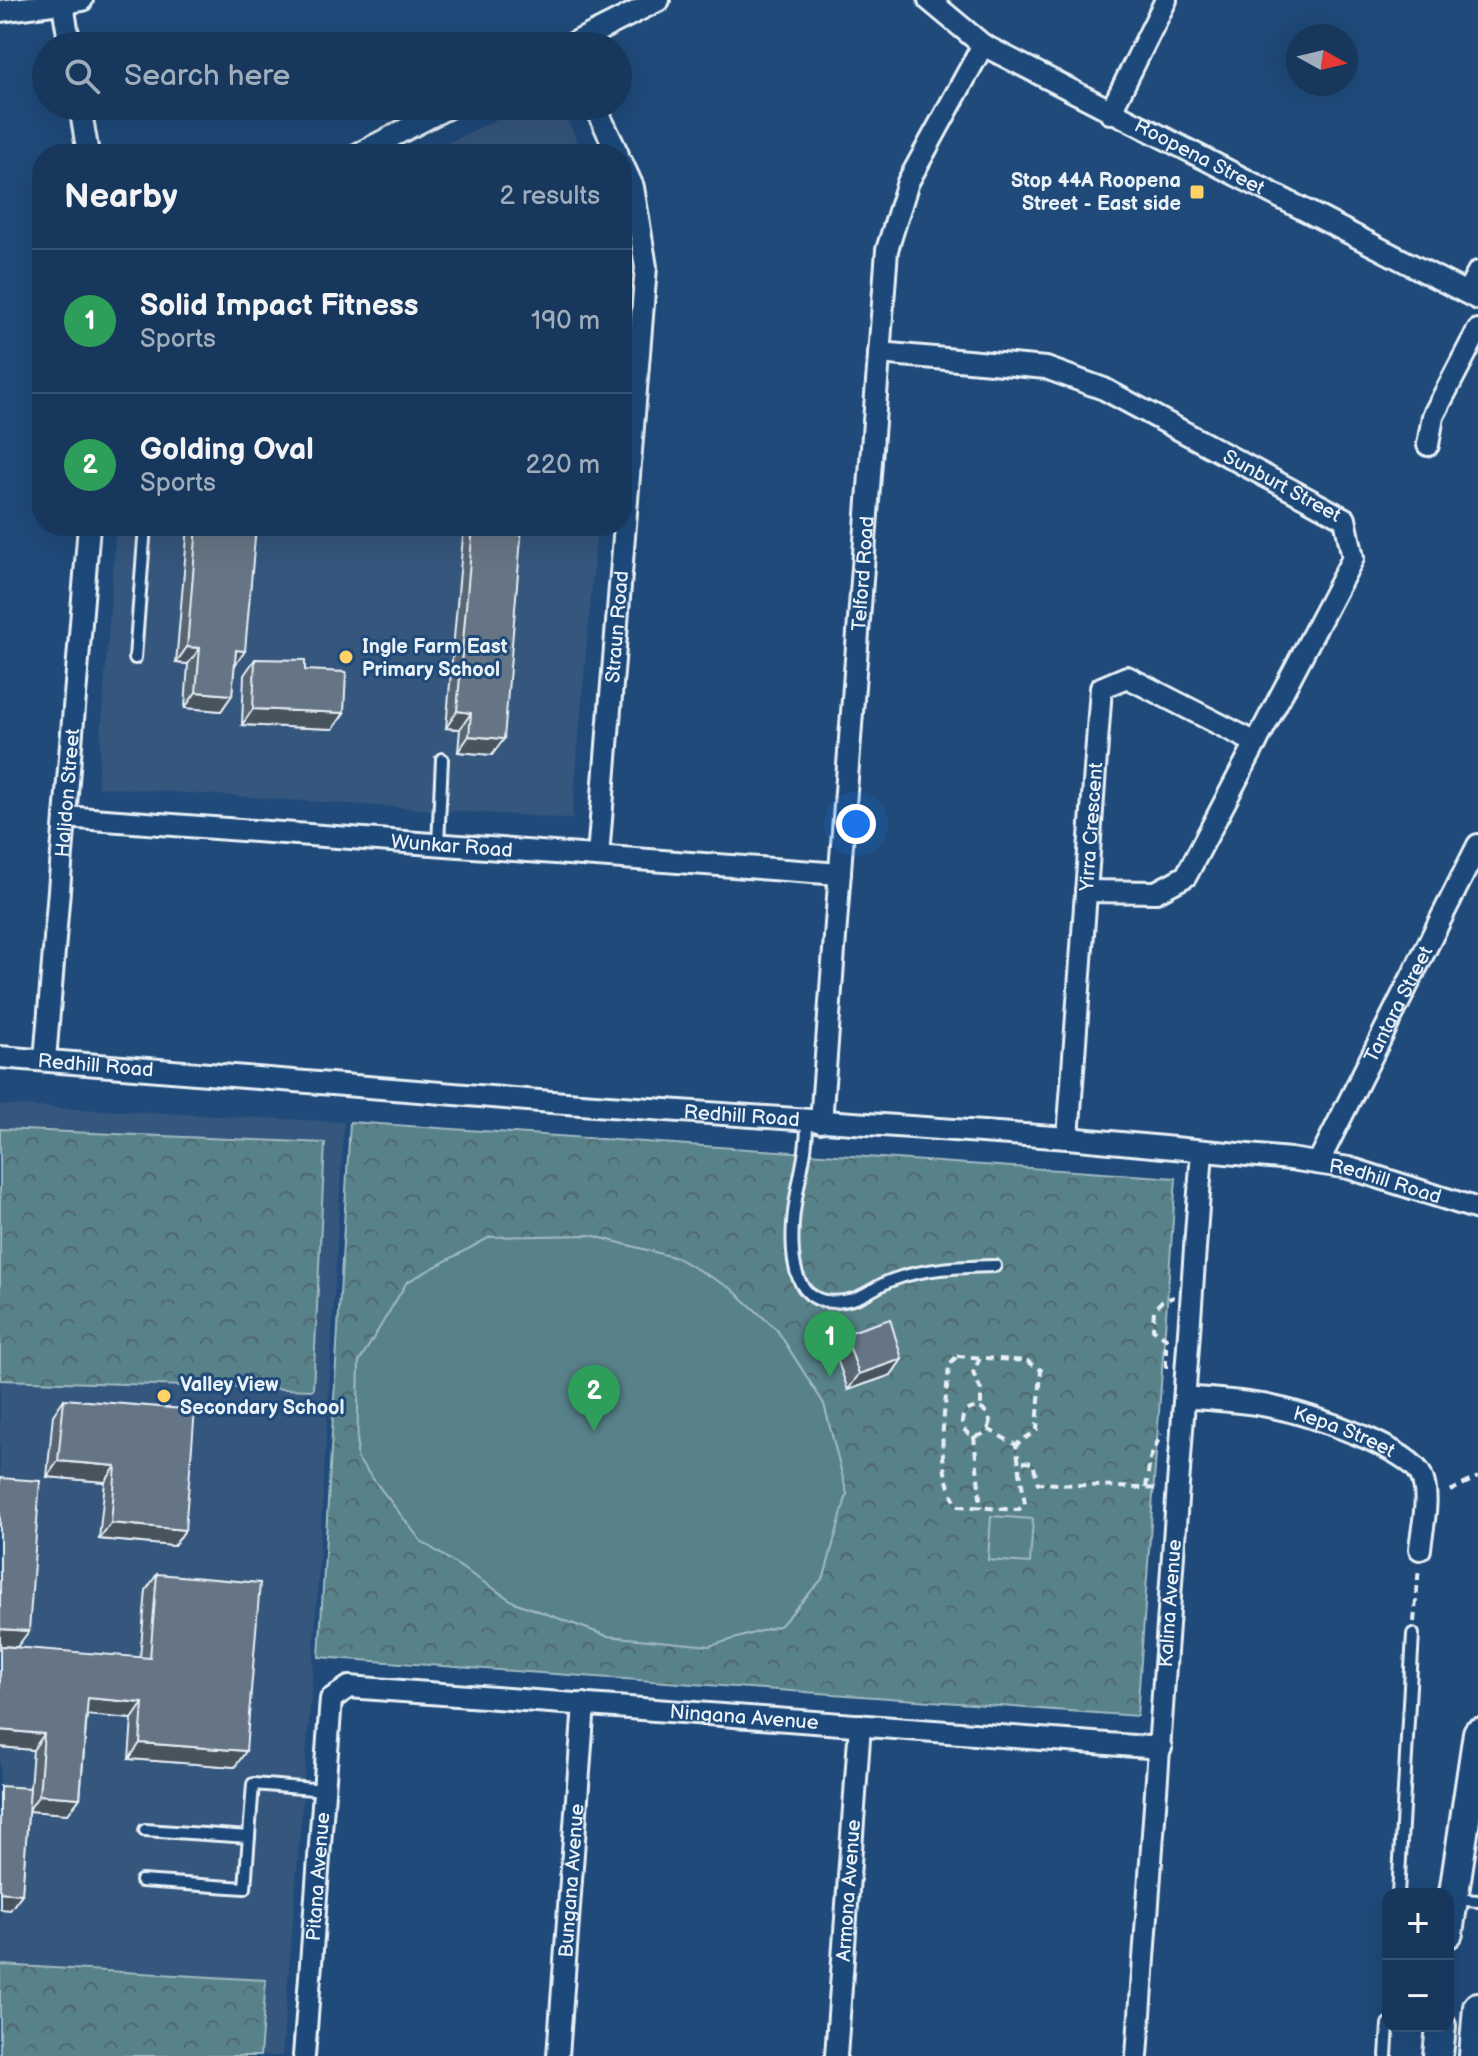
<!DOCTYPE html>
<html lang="en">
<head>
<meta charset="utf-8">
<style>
	body { margin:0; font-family:"Balsamiq Sans",sans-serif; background:#203f62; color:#f1f3f6 }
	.controls { position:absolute; right:24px; bottom:24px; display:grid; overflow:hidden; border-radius:16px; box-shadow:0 8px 32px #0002 }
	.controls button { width:72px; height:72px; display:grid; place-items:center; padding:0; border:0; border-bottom:2px solid #365272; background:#17385c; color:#f1f3f6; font:40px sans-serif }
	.compass { position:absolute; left:1286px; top:24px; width:72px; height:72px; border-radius:50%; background:#17385c; box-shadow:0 8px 32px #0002; rotate:98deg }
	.you { position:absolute; left:856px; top:824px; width:28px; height:28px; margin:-20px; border:6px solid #fff; border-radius:50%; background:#1a73e8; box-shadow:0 0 0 12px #1a73e833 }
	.badge { display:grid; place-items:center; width:52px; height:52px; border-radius:50%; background:#90b9f0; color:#fff; font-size:26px; font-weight:700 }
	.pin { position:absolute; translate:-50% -66px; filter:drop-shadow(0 2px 4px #0008) }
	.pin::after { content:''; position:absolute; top:42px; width:28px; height:24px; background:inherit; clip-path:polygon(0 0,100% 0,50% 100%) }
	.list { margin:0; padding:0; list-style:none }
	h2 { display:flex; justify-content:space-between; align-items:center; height:104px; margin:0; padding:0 32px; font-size:34px }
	h2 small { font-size:26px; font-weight:400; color:#9eacbb }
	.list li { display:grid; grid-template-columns:52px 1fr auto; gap:24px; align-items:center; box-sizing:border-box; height:144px; padding:0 32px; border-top:2px solid #365272 }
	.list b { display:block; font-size:30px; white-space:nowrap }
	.list p { margin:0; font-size:26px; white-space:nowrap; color:#9eacbb }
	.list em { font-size:26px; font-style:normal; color:#9eacbb }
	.icon { flex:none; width:44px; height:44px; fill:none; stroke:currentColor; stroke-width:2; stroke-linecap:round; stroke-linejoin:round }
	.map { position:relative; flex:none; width:1478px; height:2056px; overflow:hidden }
	.search { position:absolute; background:#17385c; box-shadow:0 8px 32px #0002; left:32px; top:32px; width:600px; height:88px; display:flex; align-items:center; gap:20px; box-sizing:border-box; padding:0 28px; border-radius:44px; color:#9eacbb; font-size:30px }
	.panel { position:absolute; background:#17385c; box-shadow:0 8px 32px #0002; left:32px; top:144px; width:600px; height:392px; border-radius:32px }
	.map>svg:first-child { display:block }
	.built { fill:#34577d }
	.park { fill:url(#park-crowns); stroke:#a0bac1; stroke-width:2 }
	.garden { fill:#58828a; stroke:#a0bac1; stroke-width:2 }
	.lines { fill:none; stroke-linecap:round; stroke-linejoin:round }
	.lane-casing { stroke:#e8f1f8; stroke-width:16 }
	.street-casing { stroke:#e8f1f8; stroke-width:26 }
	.secondary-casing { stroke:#e8f1f8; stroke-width:34 }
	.path { stroke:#e8f1f8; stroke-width:4; stroke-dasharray:8 6; stroke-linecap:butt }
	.lane { stroke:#1f4a7a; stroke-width:10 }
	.street { stroke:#1f4a7a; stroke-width:20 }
	.secondary { stroke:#1f4a7a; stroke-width:28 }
	.wall { fill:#586572; stroke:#e8f1f8; stroke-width:2 }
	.shaded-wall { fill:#47525d; stroke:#e8f1f8; stroke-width:2 }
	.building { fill:#667585; stroke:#e8f1f8; stroke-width:2 }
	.poi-dot { fill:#ffd166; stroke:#1f4a7a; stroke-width:3 }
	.labels { text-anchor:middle; stroke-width:6; stroke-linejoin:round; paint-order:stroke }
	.street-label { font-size:20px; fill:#e8f1f8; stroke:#1f4a7a }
	.poi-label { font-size:20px; font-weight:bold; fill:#e8f1f8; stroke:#1f4a7a; text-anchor:start }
</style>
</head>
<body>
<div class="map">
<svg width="1478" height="2056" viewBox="0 0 1478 2056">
	<defs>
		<pattern id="park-crowns" width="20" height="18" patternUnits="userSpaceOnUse" patternTransform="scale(2)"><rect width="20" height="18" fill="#58828a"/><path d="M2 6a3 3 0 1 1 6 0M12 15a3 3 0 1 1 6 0" fill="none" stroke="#50686d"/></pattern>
	</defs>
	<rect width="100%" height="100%" fill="#1f4a7a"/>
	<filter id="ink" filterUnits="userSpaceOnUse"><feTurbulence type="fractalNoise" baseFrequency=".0125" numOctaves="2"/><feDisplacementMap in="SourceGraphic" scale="16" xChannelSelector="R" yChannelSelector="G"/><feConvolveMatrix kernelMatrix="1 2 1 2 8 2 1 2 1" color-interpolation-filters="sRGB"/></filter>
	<g filter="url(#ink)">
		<g class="built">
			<path d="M524 106H562L582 154H425Z"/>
			<path d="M116 526H597L572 819 97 787Z"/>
			<path d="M0 1105 344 1122 313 1670 282 2056H0Z"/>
		</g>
		<g class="park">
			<path d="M350 1122 1176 1178 1137 1716 319 1657Z"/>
			<path d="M0 1129 325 1143 313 1390 0 1380Z"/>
			<path d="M0 1965 266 1980 260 2056H0Z"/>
		</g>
		<g class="garden">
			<path d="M590 1235 677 1258 732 1289 777 1330 824 1404 847 1494 824 1577 781 1625 710 1646 607 1636 514 1602 421 1541 357 1458 359 1362 407 1282 490 1237Z"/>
			<path d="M991 1516 1033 1519 1030 1563 988 1560Z"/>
		</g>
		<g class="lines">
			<g class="lane-casing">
				<g id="lane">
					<path d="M135 658 145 526"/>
					<path d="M438 844 442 759"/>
					<path d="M807 1120C808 1156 795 1188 793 1223 790 1267 797 1314 853 1299 867 1295 878 1285 892 1280 924 1268 960 1267 995 1266"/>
					<path d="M145 1830 249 1837"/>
					<path d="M141 1881 245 1888 253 1784 325 1790"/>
					<path d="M1398 1894 1413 1634"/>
					<path d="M1454 1899 1478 1901"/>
					<path d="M1386 2056 1388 2024"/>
				</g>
			</g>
			<g class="street-casing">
				<g id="street">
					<path id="s1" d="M929 0 983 45 1478 299"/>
					<path d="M63 5 70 46"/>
					<path d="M0 11 82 0"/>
					<path d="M568 46 659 0"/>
					<path d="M80 106 88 154"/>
					<path d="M595 106 618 154"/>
					<path d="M1110 113 1166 0"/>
					<path d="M358 154 451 106"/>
					<path d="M1467 293 1478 272"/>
					<path id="s2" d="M879 353 1046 368 1104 389 1345 519 1353 558 1186 876 1156 892 1086 891"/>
					<path d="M1428 445 1433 416 1478 330"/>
					<path id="s3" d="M65 817 840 874"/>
					<path id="s4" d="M598 856 646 267 633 187 622 163"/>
					<path id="s5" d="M0 1057 552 1102 1068 1138 1290 1159 1349 1168 1478 1209"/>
					<path id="s6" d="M45 1060 89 526"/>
					<path id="s7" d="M821 1122 887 250 908 182 983 45"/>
					<path id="s8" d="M1068 1138 1101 688 1127 677 1256 743"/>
					<path id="s9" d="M1318 1163 1478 845"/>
					<path id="s10" d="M1185 1397C1215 1400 1247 1401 1277 1408 1308 1414 1409 1448 1421 1475 1431 1497 1422 1527 1420 1549"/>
					<path id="s11" d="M304 2056 331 1699 349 1687 1161 1748"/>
					<path id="s12" d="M558 2056 584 1704"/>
					<path id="s13" d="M836 2056 860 1725"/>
					<path id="s14" d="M1137 2056 1202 1151"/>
				</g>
			</g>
			<g class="secondary-casing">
				<g id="secondary">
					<path d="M1448 1933 1478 1733"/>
					<path d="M1438 2056 1441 2026"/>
					<path d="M1474 2056 1478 2007"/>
				</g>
			</g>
			<g class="path">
				<path d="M957 1356 1027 1361 1041 1370 1037 1430 1016 1445 1025 1504 1018 1510 958 1506C932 1464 946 1411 949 1365Z"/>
				<path d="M980 1358 973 1373 981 1390V1409"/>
				<path d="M1166 1368V1338L1153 1329 1154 1309 1162 1301 1174 1297"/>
				<circle cx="976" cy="1422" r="14"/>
				<path d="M988 1429 1016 1445"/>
				<path d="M974 1436 981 1508"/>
				<path d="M1023 1462 1033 1463 1038 1483 1160 1489"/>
				<path d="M1146 1488 1150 1459 1161 1434"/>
				<path d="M1450 1491 1478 1477"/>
				<path d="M1414 1622 1419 1567"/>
			</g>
			<use href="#lane" class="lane"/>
			<use href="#street" class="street"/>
			<use href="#secondary" class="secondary"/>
		</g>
		<g class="wall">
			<path d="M188 526H256L234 667 232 695 221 711 185 708 188 664 176 663Z"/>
			<path d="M464 526H522L492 755 458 752 460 729 446 728Z"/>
			<path d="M255 659 305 670 333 729 242 725 244 675Z"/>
			<path d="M845 1334 902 1359 891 1375 848 1390 834 1350Z"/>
			<path d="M64 1399 185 1530 174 1546 99 1539 105 1482 47 1477 53 1415Z"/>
			<path d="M157 1574 235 1767 129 1759 132 1719 87 1715 80 1798 68 1814 28 1811 22 1894 10 1910 30 1788 33 1750 0 1747V1646L140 1658 146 1590Z"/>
		</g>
		<g class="shaded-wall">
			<path d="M187 647 200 648 188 664 176 663Z"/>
			<path d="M236 650 245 651 234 667Z"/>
			<path d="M196 692 232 695 221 711 185 708Z"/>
			<path d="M253 709 344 713 333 729 242 725Z"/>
			<path d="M457 711 471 713 460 729 446 728Z"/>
			<path d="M469 736 504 739 492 755 458 752Z"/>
			<path d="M902 1359 891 1375 848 1390 859 1374Z"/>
			<path d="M58 1461 116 1466 105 1482 47 1477Z"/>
			<path d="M111 1523 185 1530 174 1546 99 1539Z"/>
			<path d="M0 1629 29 1631 17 1647 0 1646Z"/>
			<path d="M88 1698 143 1703 132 1719 77 1714Z"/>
			<path d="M0 1730 44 1734 33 1750 0 1747Z"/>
			<path d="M140 1743 246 1751 235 1767 129 1759Z"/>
			<path d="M39 1795 80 1798 68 1814 28 1811Z"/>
			<path d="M0 1892 22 1894 10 1910 0 1909Z"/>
		</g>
		<g class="building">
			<path d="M197 526H256L245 651 236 650 232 695 196 692 200 648 187 647Z"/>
			<path d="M473 526H522L504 739 469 736 471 713 457 711Z"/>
			<path d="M255 659 305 660V670L346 672 344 713 253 709Z"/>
			<path d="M890 1319 902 1359 859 1374 845 1334Z"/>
			<path d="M64 1399 195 1410 185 1530 111 1523 116 1466 58 1461Z"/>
			<path d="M0 1478 40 1481 29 1631 0 1629Z"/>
			<path d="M157 1574 260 1583 246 1751 140 1743 143 1703 88 1698 80 1798 39 1795 44 1734 0 1730V1646L150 1658Z"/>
			<path d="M0 1786 30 1788 22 1894 0 1892Z"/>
		</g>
	</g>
	<g class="poi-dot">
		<rect x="1189" y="184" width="16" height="16" rx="4"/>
		<circle cx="346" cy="657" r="8"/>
		<circle cx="164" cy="1396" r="8"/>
	</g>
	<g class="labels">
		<g class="street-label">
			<text dy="7" stroke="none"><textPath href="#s1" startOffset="314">Roopena Street</textPath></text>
			<text dy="7" stroke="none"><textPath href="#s2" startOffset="432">Sunburt Street</textPath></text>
			<text dy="7" stroke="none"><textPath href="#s7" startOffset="550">Telford Road</textPath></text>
			<text dy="7" stroke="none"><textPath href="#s4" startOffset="230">Straun Road</textPath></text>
			<text dy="7" stroke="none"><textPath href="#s6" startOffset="268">Halidon Street</textPath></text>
			<text dy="7" stroke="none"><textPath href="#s8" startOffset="312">Yirra Crescent</textPath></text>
			<text dy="7" stroke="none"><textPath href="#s3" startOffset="388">Wunkar Road</textPath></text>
			<text dy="7" stroke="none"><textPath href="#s9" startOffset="178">Tantara Street</textPath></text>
			<text dy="7" stroke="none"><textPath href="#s5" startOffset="96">Redhill Road</textPath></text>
			<text dy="7" stroke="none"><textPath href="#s5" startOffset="744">Redhill Road</textPath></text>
			<text dy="7" stroke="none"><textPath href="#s5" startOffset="1392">Redhill Road</textPath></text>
			<text dy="7" stroke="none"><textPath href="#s10" startOffset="164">Kepa Street</textPath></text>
			<text dy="7" stroke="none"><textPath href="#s14" startOffset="454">Kalina Avenue</textPath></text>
			<text dy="7" stroke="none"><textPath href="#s11" startOffset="776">Ningana Avenue</textPath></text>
			<text dy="7" stroke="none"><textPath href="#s11" startOffset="180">Pitana Avenue</textPath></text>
			<text dy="7" stroke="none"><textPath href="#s12" startOffset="176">Bungana Avenue</textPath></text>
			<text dy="7" stroke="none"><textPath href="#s13" startOffset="166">Armona Avenue</textPath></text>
		</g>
		<g class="poi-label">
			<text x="1181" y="187" text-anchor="end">Stop 44A Roopena<tspan x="1181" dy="23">Street - East side</tspan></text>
			<text x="362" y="653">Ingle Farm East<tspan x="362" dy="23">Primary School</tspan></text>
			<text x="180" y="1391">Valley View<tspan x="180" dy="23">Secondary School</tspan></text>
		</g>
	</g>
</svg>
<div class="controls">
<button>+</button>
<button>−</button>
</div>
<svg class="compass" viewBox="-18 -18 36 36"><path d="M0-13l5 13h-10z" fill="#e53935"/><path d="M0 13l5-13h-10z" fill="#9eacbb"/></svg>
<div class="you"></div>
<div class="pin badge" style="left:830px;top:1377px;background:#2e9e5b">1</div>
<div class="pin badge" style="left:594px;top:1431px;background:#2e9e5b">2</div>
<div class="search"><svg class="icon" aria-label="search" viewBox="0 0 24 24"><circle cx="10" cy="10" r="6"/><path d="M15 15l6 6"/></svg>Search here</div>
<section class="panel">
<h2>Nearby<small>2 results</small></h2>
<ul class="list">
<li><span class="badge" style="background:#2e9e5b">1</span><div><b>Solid Impact Fitness</b><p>Sports</p></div><em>190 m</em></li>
<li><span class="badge" style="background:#2e9e5b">2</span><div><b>Golding Oval</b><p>Sports</p></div><em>220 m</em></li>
</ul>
</section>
</div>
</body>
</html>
